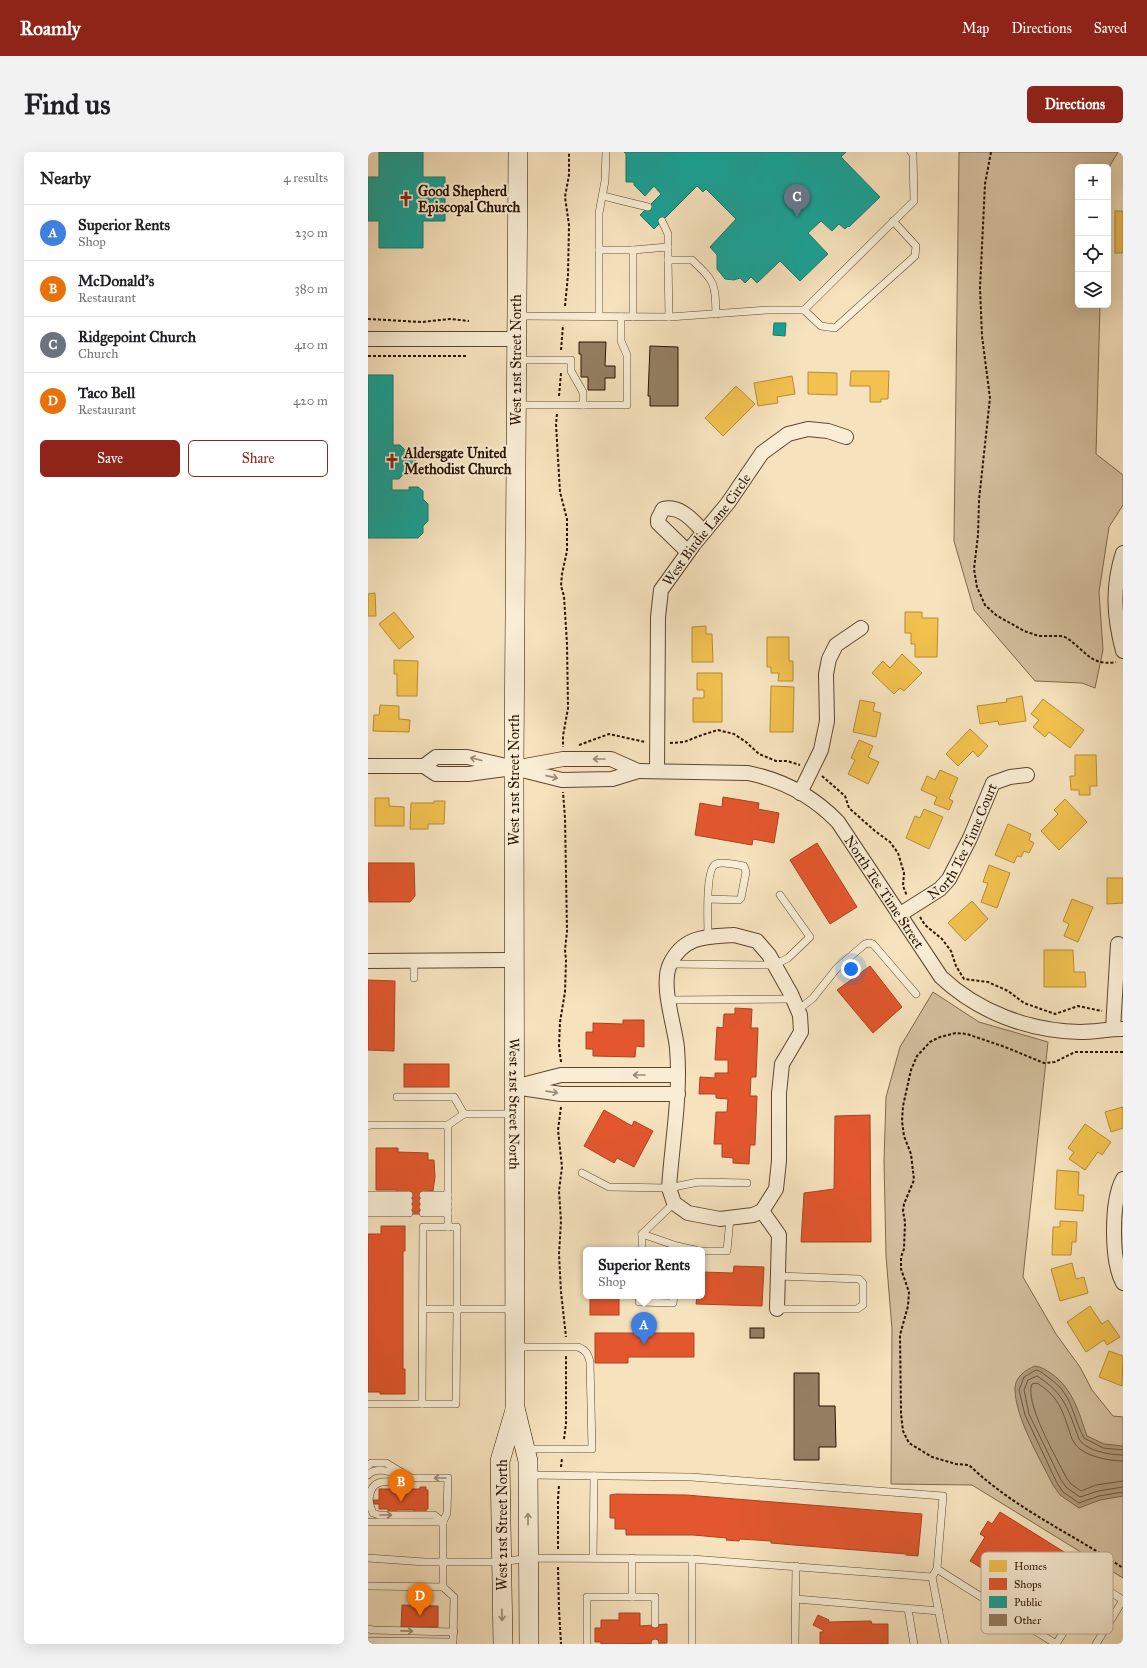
<!DOCTYPE html>
<html lang="en">
<head>
<meta charset="utf-8">
<style>
	body { margin:0; font-family:"IM FELL Great Primer",serif; background:#f2f2f2; color:#202124 }
	.controls { position:absolute; right:12px; top:12px; display:grid; overflow:hidden; border-radius:6px; box-shadow:0 4px 16px #0002 }
	.controls button { width:36px; height:36px; display:grid; place-items:center; padding:0; border:0; border-bottom:1px solid #e0e0e0; background:#fff; color:#202124; font:20px sans-serif }
	.you { position:absolute; left:483px; top:817px; width:14px; height:14px; margin:-10px; border:3px solid #fff; border-radius:50%; background:#1a73e8; box-shadow:0 0 0 6px #1a73e833 }
	.badge { display:grid; place-items:center; width:26px; height:26px; border-radius:50%; background:#8f2418; color:#fff; font-size:13px; font-weight:700 }
	.pin { position:absolute; translate:-50% -33px; filter:drop-shadow(0 1px 2px #0008) }
	.pin::after { content:''; position:absolute; top:21px; width:14px; height:12px; background:inherit; clip-path:polygon(0 0,100% 0,50% 100%) }
	.popup { position:absolute; left:215px; top:1095px; width:122px; height:52px; box-sizing:border-box; display:grid; place-content:center; border-radius:6px; background:#fff; filter:drop-shadow(0 1px 3px #0005); font-size:13px; white-space:nowrap; color:#757577 }
	.popup b { font-size:15px; color:#202124 }
	.popup::after { content:''; position:absolute; left:50%; top:100%; margin-left:-8px; border:8px solid transparent; border-top-color:#fff }
	.list { margin:0; padding:0; list-style:none }
	h2 { display:flex; justify-content:space-between; align-items:center; height:52px; margin:0; padding:0 16px; font-size:17px }
	h2 small { font-size:13px; font-weight:400; color:#757577 }
	.list li { display:grid; grid-template-columns:26px 1fr auto; gap:12px; align-items:center; box-sizing:border-box; height:56px; padding:0 16px; border-top:1px solid #e0e0e0 }
	.list b { display:block; font-size:15px; white-space:nowrap }
	.list p { margin:0; font-size:13px; white-space:nowrap; color:#757577 }
	.list em { font-size:13px; font-style:normal; color:#757577 }
	.actions { display:flex; gap:8px; padding:12px 16px }
	.actions a { flex:1; padding:9px 0; border:1px solid #8f2418; border-radius:6px; text-align:center; font-size:14px; color:#8f2418 }
	.actions .main { background:#8f2418; color:#fff }
	.icon { flex:none; width:22px; height:22px; fill:none; stroke:currentColor; stroke-width:2; stroke-linecap:round; stroke-linejoin:round }
	.map { position:relative; flex:none; width:755px; height:1492px; overflow:hidden; border-radius:6px }
	header { display:flex; align-items:center; gap:24px; box-sizing:border-box; height:56px; padding:0 20px; background:#8f2418; color:#fff }
	header strong { font-size:19px }
	nav { display:flex; gap:22px; margin-inline-start:auto; font-size:14px }
	.intro { display:flex; align-items:center; justify-content:space-between; box-sizing:border-box; height:96px; padding:0 24px }
	h1 { margin:0; font-size:28px }
	.button { padding:10px 18px; border-radius:6px; background:#8f2418; color:#fff; font-size:14px; font-weight:700 }
	main { display:flex; gap:24px; padding:0 24px }
	aside { flex:1; background:#fff; border-radius:6px; box-shadow:0 4px 16px #0002 }
	.map>svg:first-child { display:block }
	.green { fill:#d3bf9e; stroke:#7e684f }
	.water { fill:#b19c7d; stroke:#7b654b }
	.homes { fill:#f2c14e; stroke:#b68c37 }
	.shops { fill:#e4572e; stroke:#ac4220 }
	.public { fill:#17a398; stroke:#1d786a }
	.lines { fill:none; stroke-linecap:round; stroke-linejoin:round }
	.shore { stroke:#6e573e; stroke-width:1 }
	.building { fill:#947f63; stroke:#2a1200 }
	.lane-casing { stroke:#5d4630; stroke-width:8 }
	.street-casing { stroke:#5d4630; stroke-width:16 }
	.secondary-casing { stroke:#2a1200; stroke-width:20 }
	.path { stroke:#2a1200; stroke-width:2; stroke-dasharray:3 2; stroke-linecap:butt }
	.lane { stroke:#f9edd5; stroke-width:7 }
	.street { stroke:#f9edd5; stroke-width:14 }
	.secondary { stroke:#f9edd5; stroke-width:19 }
	.oneway { stroke:#9c8a75 }
	.labels { text-anchor:middle; stroke-width:4; stroke-linejoin:round; paint-order:stroke }
	.poi-label { font-size:14px; font-weight:bold; fill:#2a1200; stroke:#f9edd5; text-anchor:start }
	.street-label { font-size:14px; fill:#2a1200; stroke:#f9edd5 }
	.key { fill:#f9edd5; stroke:#bbab95; stroke-width:1 }
	.key-label { font-size:11px; fill:#2a1200 }
</style>
</head>
<body>
<header>
<strong>Roamly</strong>
<nav><a>Map</a><a>Directions</a><a>Saved</a></nav>
</header>
<div class="intro"><h1>Find us</h1><a class="button">Directions</a></div>
<main>
<aside>
<h2>Nearby<small>4 results</small></h2>
<ul class="list">
<li><span class="badge" style="background:#3f7fe0">A</span><div><b>Superior Rents</b><p>Shop</p></div><em>230 m</em></li>
<li><span class="badge" style="background:#e8710a">B</span><div><b>McDonald's</b><p>Restaurant</p></div><em>380 m</em></li>
<li><span class="badge" style="background:#6b7280">C</span><div><b>Ridgepoint Church</b><p>Church</p></div><em>410 m</em></li>
<li><span class="badge" style="background:#e8710a">D</span><div><b>Taco Bell</b><p>Restaurant</p></div><em>420 m</em></li>
</ul>
<div class="actions"><a class="main">Save</a><a>Share</a></div>
</aside>
<div class="map">
<svg width="755" height="1492" viewBox="0 0 755 1492">
	<rect width="100%" height="100%" fill="#f6e3be"/>
	<filter id="stains"><feTurbulence type="fractalNoise" baseFrequency=".005" numOctaves="4"/><feColorMatrix values="0 0 0 0 .2 0 0 0 0 .09 0 0 0 0 .02 0 0 0 .5 -.17"/></filter>
	<radialGradient id="worn" r=".72"><stop offset=".6" stop-color="#630" stop-opacity="0"/><stop offset="1" stop-color="#630" stop-opacity=".3"/></radialGradient>
	<g class="green">
		<path d="M591 0H750L740 17V15H710V153H732L728 302 755 323V353L741 375 731 440 735 498 727 536 714 531 667 529 606 458 586 389Z"/>
		<path d="M565 840 611 870 680 890 655 1125 688 1182 712 1215 724 1238 745 1264 755 1265V1426L604 1333 523 1332 524 1177 518 1104 516 1009 518 945 532 895Z"/>
	</g>
	<path class="water" d="M667 1214C674 1215 678 1218 684 1222 705 1237 711 1261 719 1284L736 1292 755 1294V1344L732 1348 711 1356 692 1343 685 1333C672 1307 648 1267 647 1238 646 1226 657 1218 667 1214Z"/>
	<g class="homes">
		<rect x="747" y="59" width="8" height="42"/>
		<path d="M483 219H521L520 247H513V250H502V234H482Z"/>
		<path d="M440 220 469 221V243L440 242Z"/>
		<path d="M424 224 427 242 409 245 410 251 390 254 386 231Z"/>
		<path d="M368 234 387 252 355 284 337 266Z"/>
		<path d="M7 441 8 464H0V442Z"/>
		<path d="M26 460 46 485 31 497 11 472Z"/>
		<path d="M537 460H554V466H570L569 505H547V492H543V481H537Z"/>
		<path d="M338 474V482H344L345 510H324V475Z"/>
		<path d="M399 485H421V509H425V529H410L411 521H403V515H399Z"/>
		<path d="M534 502 554 521 536 539 532 536 526 542 504 521 515 509 522 516Z"/>
		<path d="M26 508 50 509 49 544H29V522H26Z"/>
		<path d="M329 521H354V570H325V546H336V538H329Z"/>
		<path d="M403 534 426 535 425 580H402Z"/>
		<path d="M654 544 658 569 631 573 630 569 612 572 609 554 639 550 638 547Z"/>
		<path d="M675 547 716 578 702 596 681 580 677 585 665 575 671 568 663 562Z"/>
		<path d="M492 548 507 551 505 559 513 561 508 585 485 580Z"/>
		<path d="M12 553 31 554V567L42 568 41 580 5 579 6 563H11Z"/>
		<path d="M602 577 620 594 610 605 605 599 590 614 578 602Z"/>
		<path d="M491 588 505 594 500 605 511 610 500 632 480 622 487 608 483 606Z"/>
		<path d="M707 603H728L729 634H722V643H711V638H703L702 624H707Z"/>
		<path d="M572 618 590 626 581 647 585 649 581 658 566 652 569 645 553 638 559 624 567 628Z"/>
		<path d="M7 646H21V654L36 655V674H7Z"/>
		<path d="M697 647 719 670 691 698 673 679 690 662 686 658Z"/>
		<path d="M66 649H77L76 672H60V677H42L43 651H66Z"/>
		<path d="M556 657 575 665 561 697 538 686 547 664 552 666Z"/>
		<path d="M640 672 663 682 661 688 666 691 661 701 656 699 653 705 649 704 646 711 627 703Z"/>
		<path d="M621 713 642 721 629 756 613 750 620 731 615 730Z"/>
		<path d="M739 726H755V751L739 752Z"/>
		<path d="M704 747 725 755 710 790 696 784 701 772 695 769Z"/>
		<path d="M604 749 620 767 597 789 580 771Z"/>
		<path d="M676 798H705L706 820H717L718 835H676Z"/>
		<path d="M755 955V976L743 980 737 960Z"/>
		<path d="M717 972 743 990 734 1003 730 1000 717 1018 701 1007 706 1000 700 996Z"/>
		<path d="M689 1018 711 1020 710 1043H716L715 1059 687 1057Z"/>
		<path d="M692 1069 709 1070 708 1090H704L703 1103H684L685 1075H692Z"/>
		<path d="M704 1111 708 1127 716 1125 720 1141 692 1149 683 1117Z"/>
		<path d="M722 1154 734 1172 740 1168 752 1185 739 1193 736 1188 718 1200 699 1170Z"/>
		<path d="M741 1199 755 1204 754 1234 731 1225Z"/>
	</g>
	<g class="shops">
		<path d="M355 645 391 651 390 657 411 661 406 691 385 687 384 693 327 683 332 651 354 655Z"/>
		<path d="M449 691 489 755 462 772 422 708Z"/>
		<path d="M0 711H46L47 744 42 750H1Z"/>
		<path d="M502 814 534 855 505 881 469 838Z"/>
		<path d="M0 828 27 829 26 899 0 898Z"/>
		<path d="M367 856 384 857 383 876H390L388 925H383L382 944H389L387 993H382L381 1012 365 1011V1006L354 1005V992H346L348 960H359L360 947 348 946V942H331L332 925 347 926V921H360V908H347L349 875 355 876 356 862H367Z"/>
		<path d="M255 868H276V895L268 894 267 905 225 904V897H218V880H225V871L255 872Z"/>
		<rect x="36" y="912" width="45" height="23"/>
		<path d="M236 958 264 974 266 969 285 979 266 1015 249 1006 246 1011 216 994Z"/>
		<path d="M502 963 503 1090H433L436 1041 466 1037 467 964Z"/>
		<path d="M8 996H30V1000L60 1001V1008H66L67 1025 65 1039H59L55 1062H41L28 1038H8Z"/>
		<path d="M13 1074H37V1099H35V1217H37V1242H12V1240H0V1082H13Z"/>
		<path d="M218 1103V1143H217Z"/>
		<path d="M366 1114 396 1115 394 1154 328 1152 329 1144H334V1120L365 1121Z"/>
		<rect x="222" y="1144" width="29" height="19"/>
		<path d="M227 1181H326V1205H260V1211H227Z"/>
		<path d="M52 1335H58V1338H60V1357H58V1361L46 1360V1358H28V1360H20V1357H11V1352H5V1348H11V1337H52Z"/>
		<path d="M248 1342 318 1343 554 1362 550 1404 538 1403V1402L426 1393 403 1391V1389L372 1387 371 1389 358 1388 359 1386 325 1383H258V1377H247V1366H242V1343Z"/>
		<path d="M632 1360 709 1408 694 1432 702 1437 694 1450 686 1445 679 1457 602 1409 617 1385 612 1382 620 1369 624 1372Z"/>
		<path d="M34 1453 70 1454V1475H33Z"/>
		<path d="M251 1461H272V1474L299 1472V1491L233 1492V1490H227V1476H233V1468H251Z"/>
		<path d="M450 1463 461 1468 460 1470 503 1469 504 1472H520V1492H452V1480H455V1478L445 1473Z"/>
	</g>
	<g class="public">
		<path d="M11 0H55V25H77V69H55V96H11V69H0V25H11Z"/>
		<path d="M256 0H478L473 5 512 45 481 75 480 74 477 77 471 72 464 79 453 69 440 81 460 102 432 129 412 109 389 131 383 125 377 131 372 126 366 128 357 127 349 117V103L342 95 368 67 338 37 335 40 329 34 286 77 272 63 293 42 286 34 277 44 266 33V30H258V2Z"/>
		<path d="M406 171H418L417 184 405 183Z"/>
		<path d="M0 223H25V293H32L39 300 48 301 47 318H39L31 327H24V338H41V335H50L55 339V347L60 352V369L55 374V381L50 386H0Z"/>
	</g>
	<g class="lines">
		<g class="shore">
			<path d="M755 1298 735 1296 716 1286C704 1264 705 1242 681 1226 677 1223 673 1219 668 1218L656 1225 651 1238 657 1263 689 1331 695 1340 711 1351 731 1344 755 1340"/>
			<path d="M755 1303C742 1303 718 1299 711 1287 700 1257 697 1242 669 1224L660 1228 656 1238 661 1262 693 1328 699 1336 712 1345 730 1339 755 1335"/>
			<path d="M755 1309C741 1309 715 1304 707 1292 703 1287 702 1280 700 1275 693 1254 688 1243 669 1231L664 1232C656 1250 689 1307 698 1325L703 1332 713 1339 728 1333 755 1329"/>
		</g>
	</g>
	<g class="building">
		<path d="M211 190H238L237 214H247V226H237V238H220V225H213V202H211Z"/>
		<path d="M282 194 310 195V254H282V244H280Z"/>
		<rect x="382" y="1176" width="14" height="10"/>
		<path d="M426 1221H451V1254H467L468 1295H451V1308H426Z"/>
	</g>
	<g class="lines">
		<g class="lane-casing">
			<g id="lane">
				<path d="M235 44 280 55"/>
				<path d="M294 69 300 82V108"/>
				<path d="M231 98H265V165"/>
				<path d="M265 98 300 95"/>
				<path d="M436 158 453 174 467 176 547 104 548 94 525 69"/>
				<path d="M149 164 301 165 399 158H436L546 49 545 2 543 0"/>
				<path d="M231 164V61L237 29 238 0"/>
				<path d="M301 165 300 108H324C347 130 347 130 348 162"/>
				<path d="M149 208H203V219L215 240V253"/>
				<path d="M148 253H259V203L253 189V165"/>
				<path d="M340 784C340 772 337 716 348 712 355 709 368 713 376 714L378 720 373 746 371 748 340 747"/>
				<path d="M302 812 406 813 420 806 442 785 412 743"/>
				<path d="M46 826V809"/>
				<path d="M301 848 425 847"/>
				<path d="M430 858 445 846 469 816 497 792 501 791 505 792 548 842"/>
				<path d="M29 945H86L96 962"/>
				<path d="M146 962H96L80 973V1075H89V1157H146"/>
				<path d="M0 974 2 973H80"/>
				<path d="M214 1021 241 1035 301 1036 330 1030 379 1031"/>
				<path d="M0 1043H41"/>
				<path d="M55 1043H80"/>
				<path d="M0 1049H41"/>
				<path d="M55 1049H80"/>
				<path d="M306 1051 274 1082 309 1094 327 1098"/>
				<path d="M0 1055H41"/>
				<path d="M55 1055H80"/>
				<path d="M0 1061H41"/>
				<path d="M55 1061H80"/>
				<path d="M274 1098V1082"/>
				<path d="M334 1099H359L362 1066"/>
				<path d="M272 1144 271 1150 305 1151 306 1144"/>
				<path d="M409 1157H489L495 1153V1131L491 1127 410 1124"/>
				<path d="M149 1195H210C218 1198 220 1202 222 1210L224 1297H158"/>
				<path d="M0 1252H88L89 1157H55"/>
				<path d="M54 1252 55 1075H80"/>
				<path d="M0 1314 3 1311H18L43 1326H80L79 1361 75 1370V1435"/>
				<path d="M0 1323C9 1313 24 1321 35 1324"/>
				<path d="M161 1323 323 1325 575 1344 569 1417 564 1425 577 1492"/>
				<path d="M43 1326C40 1327 37 1328 34 1329 21 1331 6 1325 2 1342 0 1349 2 1354 5 1361L11 1363H66L75 1370"/>
				<path d="M0 1370H75"/>
				<path d="M0 1406 57 1410H133L161 1406 324 1407 564 1425"/>
				<path d="M225 1406 226 1324"/>
				<path d="M569 1417 688 1492 727 1430 755 1448 728 1492"/>
				<path d="M0 1434 75 1435 86 1445 85 1490 0 1489"/>
				<path d="M264 1445V1406"/>
				<path d="M428 1447 571 1459"/>
				<path d="M540 1457 546 1492"/>
				<path d="M0 1477 5 1478 86 1480"/>
				<path d="M219 1492V1445H287V1472"/>
				<path d="M287 1492V1491"/>
				<path d="M324 1492V1407"/>
				<path d="M427 1492 428 1414"/>
			</g>
		</g>
		<g class="street-casing">
			<g id="street">
				<path d="M0 187H149"/>
				<path d="M320 400 290 371V367L295 357C313 353 325 369 336 380"/>
				<path d="M755 401C744 435 746 465 755 499"/>
				<path d="M0 614H56"/>
				<path d="M146 616 99 605H68L56 614 68 622H100L146 616 195 607H243L270 619 244 627 194 628 146 616"/>
				<path id="s1" d="M270 619 380 621C414 628 446 645 470 670L573 825C610 860 661 879 712 880 726 880 741 877 755 877"/>
				<path id="s2" d="M289 619 290 465 293 438 326 392 360 351 394 301 420 282 440 277 460 279 478 285"/>
				<path d="M432 641 453 598 459 569 458 522 461 507 468 493 493 476"/>
				<path id="s3" d="M531 763 572 737 581 727 602 686 625 631 642 625 659 623"/>
				<path d="M366 783 389 789 401 803 423 842 432 863 433 880 414 912 411 941V1009L408 1037 394 1059 385 1063 352 1067 320 1061 306 1051 301 1036C304 990 313 943 309 896 307 874 292 833 302 812 316 783 339 785 366 783Z"/>
				<path d="M0 809 146 808"/>
				<path d="M745 877 750 792"/>
				<path d="M146 935 193 923H310"/>
				<path d="M153 936 193 942H310"/>
				<path d="M755 1027C743 1049 743 1109 755 1131"/>
				<path d="M394 1059 411 1083 409 1157"/>
			</g>
		</g>
		<g class="secondary-casing">
			<g id="secondary">
				<path id="s4" d="M150 0 146 616 147 1256 160 1309 161 1492"/>
				<path d="M135 1492 132 1309 147 1258"/>
			</g>
		</g>
		<g class="path">
			<path d="M623 0 617 32 612 136 614 184 622 246 611 348 610 383 606 417 609 435 617 453 628 463 656 479 671 484H693L697 485C717 497 722 515 748 510"/>
			<path d="M197 154 200 123 201 73 197 45 201 23V0"/>
			<path d="M0 167 54 170 82 167 101 169"/>
			<path d="M193 198 195 173"/>
			<path d="M0 204H99"/>
			<path d="M191 244 193 221"/>
			<path d="M189 262 188 272 192 340 199 367V399L194 422 193 434 196 444 199 492 200 556 195 584V595"/>
			<path d="M302 591 316 590 334 583 350 578 366 582 378 590 391 602 408 609H419L432 613"/>
			<path d="M211 593 241 582 277 590"/>
			<path d="M454 624 477 644 481 656 507 679 522 690 530 701 536 721 535 734 539 744"/>
			<path d="M552 765 557 773 574 787 583 799 588 814 596 827 620 830 640 839 656 851 687 862 710 854 734 859"/>
			<path d="M755 900H707L687 910 676 911 637 895 599 882 588 881 572 885 562 890 549 904 543 918 535 954 534 969 536 984 543 1002 546 1028 536 1052 535 1059 537 1070 536 1097 533 1105V1117L541 1140 540 1154 532 1183 533 1262 535 1279 541 1291 564 1305 588 1312 601 1313C647 1357 703 1381 755 1416"/>
			<path d="M193 910 191 894 192 870 197 840 198 808 197 798 199 779 197 666 195 640"/>
			<path d="M193 955 190 978 194 1015 191 1039 193 1069 191 1102 193 1140 198 1185"/>
			<path d="M196 1287 198 1272V1204"/>
			<path d="M193 1315 194 1306"/>
			<path d="M190 1397V1347L191 1333"/>
			<path d="M190 1415 191 1458 193 1492"/>
		</g>
		<use href="#lane" class="lane"/>
		<use href="#street" class="street"/>
		<use href="#secondary" class="secondary"/>
	</g>
	<defs><path id="oneway-shaft" d="M-6 0H5M1.5-3L5.5 0L1.5 3" fill="none" stroke-width="1.6" stroke-linecap="round" stroke-linejoin="round"/></defs>
	<g class="oneway">
		<use href="#oneway-shaft" transform="translate(108 607) rotate(-166)"/>
		<use href="#oneway-shaft" transform="translate(231 607) rotate(180)"/>
		<use href="#oneway-shaft" transform="translate(184 625) rotate(13)"/>
		<use href="#oneway-shaft" transform="translate(271 923) rotate(-180)"/>
		<use href="#oneway-shaft" transform="translate(184 940) rotate(8)"/>
		<use href="#oneway-shaft" transform="translate(72 1326) rotate(-180)"/>
		<use href="#oneway-shaft" transform="translate(18 1363)"/>
		<use href="#oneway-shaft" transform="translate(160 1367) rotate(-90)"/>
		<use href="#oneway-shaft" transform="translate(134 1463) rotate(89)"/>
		<use href="#oneway-shaft" transform="translate(39 1479) rotate(1)"/>
	</g>
	<defs>
		<g id="church-bare" transform="scale(1.2)"><path d="M-1.2-6h2.4v3.5h3.3v2.4h-3.3V6h-2.4V-.1h-3.3v-2.4h3.3Z" fill="#8f2418" stroke="#f9edd5" stroke-width="2.5" paint-order="stroke"/></g>
	</defs>
	<g fill-rule="evenodd">
		<use href="#church-bare" x="38" y="47"/>
		<use href="#church-bare" x="24" y="309"/>
	</g>
	<g class="labels">
		<g class="poi-label">
			<text x="50" y="44">Good Shepherd<tspan x="50" dy="16">Episcopal Church</tspan></text>
			<text x="36" y="306">Aldersgate United<tspan x="36" dy="16">Methodist Church</tspan></text>
		</g>
		<g class="street-label">
			<text transform="translate(148 208) rotate(-90)" y="5">West 21st Street North</text>
			<text dy="5" stroke="none"><textPath href="#s2" startOffset="257">West Birdie Lane Circle</textPath></text>
			<text transform="translate(146 628) rotate(-90)" y="5">West 21st Street North</text>
			<text dy="5" stroke="none"><textPath href="#s3" startOffset="101">North Tee Time Court</textPath></text>
			<text dy="5" stroke="none"><textPath href="#s1" startOffset="298">North Tee Time Street</textPath></text>
			<text dy="5" stroke="none"><textPath href="#s4" startOffset="952">West 21st Street North</textPath></text>
			<text transform="translate(134 1373) rotate(-90)" y="5">West 21st Street North</text>
		</g>
	</g>
	<rect x="613" y="1400" width="132" height="82" rx="6" class="key"/>
	<rect x="621" y="1408" width="18" height="12" fill="#f2c14e"/>
	<rect x="621" y="1426" width="18" height="12" fill="#e4572e"/>
	<rect x="621" y="1444" width="18" height="12" fill="#17a398"/>
	<rect x="621" y="1462" width="18" height="12" fill="#947f63"/>
	<g class="key-label">
		<text x="646" y="1418">Homes</text>
		<text x="646" y="1436">Shops</text>
		<text x="646" y="1454">Public</text>
		<text x="646" y="1472">Other</text>
	</g>
	<rect width="100%" height="100%" filter="url(#stains)"/>
	<rect width="100%" height="100%" fill="url(#worn)"/>
</svg>
<div class="controls">
<button>+</button>
<button>−</button>
<button><svg class="icon" aria-label="locate" viewBox="0 0 24 24"><circle cx="12" cy="12" r="6"/><path d="M12 2v4M12 18v4M2 12h4M18 12h4"/></svg></button>
<button><svg class="icon" aria-label="layers" viewBox="0 0 24 24"><path d="M12 4l9 5-9 5-9-5zM3 14l9 5 9-5"/></svg></button>
</div>
<div class="you"></div>
<div class="pin badge" style="left:276px;top:1193px;background:#3f7fe0">A</div>
<div class="popup"><b>Superior Rents</b>Shop</div>
<div class="pin badge" style="left:33px;top:1350px;background:#e8710a">B</div>
<div class="pin badge" style="left:429px;top:65px;background:#6b7280">C</div>
<div class="pin badge" style="left:52px;top:1464px;background:#e8710a">D</div>
</div>
</main>
</body>
</html>
